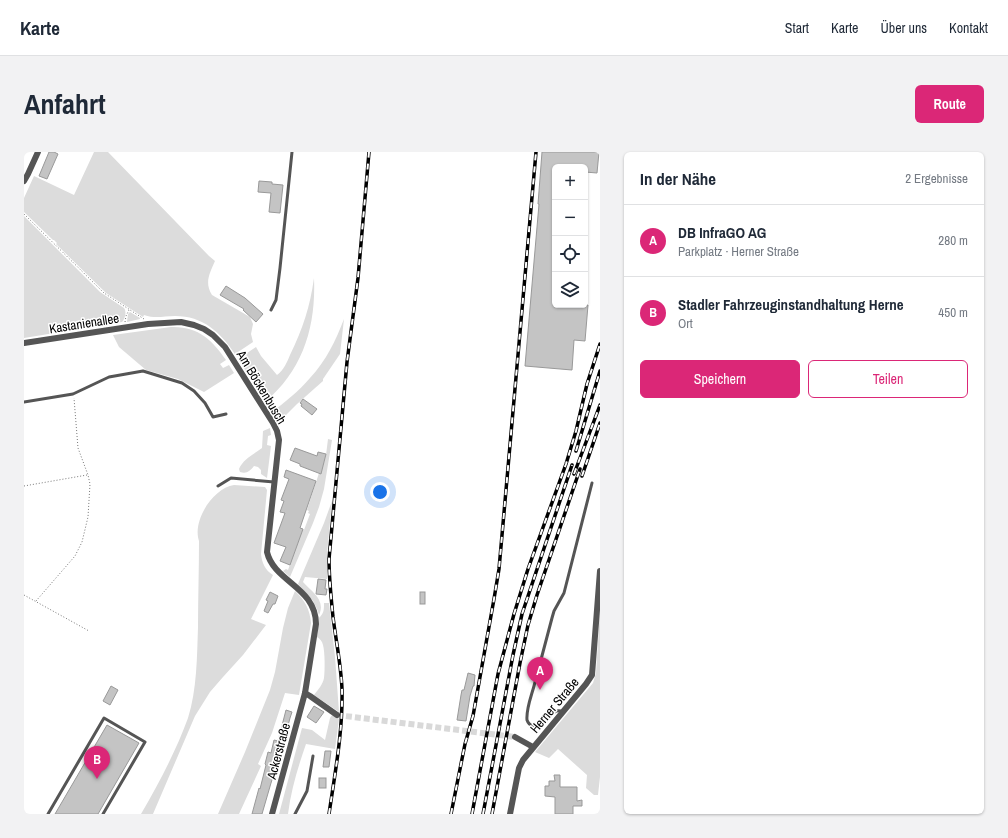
<!DOCTYPE html>
<html lang="de">
<head>
<meta charset="utf-8">
<style>
	body { margin:0; font-family:"Archivo Narrow",sans-serif; background:#f2f2f3; color:#1f2937 }
	.controls { position:absolute; right:12px; top:12px; display:grid; overflow:hidden; border-radius:6px; box-shadow:0 1px 3px #0004 }
	.controls button { width:36px; height:36px; display:grid; place-items:center; padding:0; border:0; border-bottom:1px solid #e0e1e3; background:#fff; color:#1f2937; font:20px sans-serif }
	.you { position:absolute; left:356px; top:340px; width:14px; height:14px; margin:-10px; border:3px solid #fff; border-radius:50%; background:#1a73e8; box-shadow:0 0 0 6px #1a73e833 }
	.badge { display:grid; place-items:center; width:26px; height:26px; border-radius:50%; background:#db2777; color:#fff; font-size:13px; font-weight:700 }
	.pin { position:absolute; translate:-50% -33px; filter:drop-shadow(0 1px 2px #0008) }
	.pin::after { content:''; position:absolute; top:21px; width:14px; height:12px; background:inherit; clip-path:polygon(0 0,100% 0,50% 100%) }
	.list { margin:0; padding:0; list-style:none }
	h2 { display:flex; justify-content:space-between; align-items:center; height:52px; margin:0; padding:0 16px; font-size:17px }
	h2 small { font-size:13px; font-weight:400; color:#747a83 }
	.list li { display:grid; grid-template-columns:26px 1fr auto; gap:12px; align-items:center; box-sizing:border-box; height:72px; padding:0 16px; border-top:1px solid #e0e1e3 }
	.list b { display:block; font-size:15px; white-space:nowrap }
	.list p { margin:0; font-size:13px; white-space:nowrap; color:#747a83 }
	.list em { font-size:13px; font-style:normal; color:#747a83 }
	.actions { display:flex; gap:8px; padding:12px 16px }
	.actions a { flex:1; padding:9px 0; border:1px solid #db2777; border-radius:6px; text-align:center; font-size:14px; color:#db2777 }
	.actions .main { background:#db2777; color:#fff }
	.icon { flex:none; width:22px; height:22px; fill:none; stroke:currentColor; stroke-width:2; stroke-linecap:round; stroke-linejoin:round }
	.map { position:relative; flex:none; width:576px; height:662px; overflow:hidden; border-radius:6px }
	header { display:flex; align-items:center; gap:24px; box-sizing:border-box; height:56px; padding:0 20px; background:#fff; border-bottom:1px solid #e0e1e3 }
	header strong { font-size:19px }
	nav { display:flex; gap:22px; margin-inline-start:auto; font-size:14px }
	.intro { display:flex; align-items:center; justify-content:space-between; box-sizing:border-box; height:96px; padding:0 24px }
	h1 { margin:0; font-size:28px }
	.button { padding:10px 18px; border-radius:6px; background:#db2777; color:#fff; font-size:14px; font-weight:700 }
	main { display:flex; gap:24px; padding:0 24px }
	aside { flex:1; background:#fff; border-radius:6px; box-shadow:0 1px 3px #0004 }
	.map>svg:first-child { display:block }
	.green { fill:#dcdcdc }
	.building { fill:#c4c4c4; stroke:#999 }
	.lines { fill:none; stroke-linecap:round; stroke-linejoin:round }
	.minor-tunnel { stroke:#d9d9d9; stroke-width:6; stroke-dasharray:6 3; stroke-linecap:butt }
	.path { stroke:#777; stroke-width:1; stroke-dasharray:1 2; stroke-linecap:butt }
	.service { stroke:#555; stroke-width:3 }
	.minor { stroke:#555; stroke-width:6 }
	.rail-casing { stroke:#000; stroke-width:3.5 }
	.rail { stroke:#fff; stroke-width:2; stroke-dasharray:6; stroke-linecap:butt }
	.labels { text-anchor:middle; stroke-width:3; stroke-linejoin:round; paint-order:stroke }
	.street-label { font-size:13px; fill:#000; stroke:#fff }
</style>
</head>
<body>
<header>
<strong>Karte</strong>
<nav><a>Start</a><a>Karte</a><a>Über uns</a><a>Kontakt</a></nav>
</header>
<div class="intro"><h1>Anfahrt</h1><a class="button">Route</a></div>
<main>
<div class="map">
<svg width="576" height="662" viewBox="0 0 576 662">
	<rect width="100%" height="100%" fill="#fff"/>
	<g class="green">
		<path d="M70 0H84L185 104 191 109C186 121 180 130 188 143L226 165 229 172 227 182 229 190 211 202C196 180 179 164 151 164 139 164 132 167 120 163L119 165 82 141 32 92 33 91 30 88H29L0 60V46L10 24 50 43Z"/>
		<path d="M0 64 76 140 100 156C103 160 101 167 98 170L0 186Z"/>
		<path d="M290 126C292 175 279 218 241 250L239 246 214 207 232 195 237 204 253 223C260 218 263 210 266 203 279 176 286 155 290 126Z"/>
		<path d="M106 160 116 166V167L103 170 104 162Z"/>
		<path d="M320 167 316 202 299 227V229L273 252 255 270 247 261C261 250 275 239 286 226 302 209 312 188 320 167Z"/>
		<path d="M147 175C174 174 188 188 202 208L196 212 199 216 205 213 210 221 180 240 154 227 122 218 95 195 89 183Z"/>
		<path d="M246 276 247 283 244 284 243 293 247 294 243 326 237 322V318L234 315 230 314C226 319 223 322 216 320L215 317C219 307 230 302 238 296L239 279Z"/>
		<path d="M304 287 308 288 300 337 295 355 289 371 266 425 259 419 262 417 264 418 279 377 280 378 286 362 284 361 285 359 283 358 295 321 297 322 302 303Z"/>
		<path d="M210 333 241 335 243 338 237 402C238 411 241 418 249 423L227 467 242 473 219 503 199 525 186 540 171 564 129 662H117C135 631 152 599 164 566 173 538 173 504 174 475 174 446 175 418 175 389 168 369 189 336 210 333Z"/>
		<path d="M308 349 303 402V427L281 425 279 430C288 440 302 448 295 463L293 457 289 449 274 432 300 371Z"/>
		<path d="M271 439C281 448 286 458 287 471L275 543 261 541 248 581 234 612 237 614 215 662H194L221 600 246 538 251 520 259 476 264 456Z"/>
		<path d="M300 451H305L311 505 315 560 290 543C294 538 299 532 300 526 301 519 301 500 299 493 298 489 296 487 293 485L295 466C300 461 300 458 300 451Z"/>
		<path d="M576 459V625L574 643H570L562 636 563 623 534 597 525 606 511 600 569 531 572 521Z"/>
		<path d="M308 563 315 567 311 597 282 592C274 615 267 638 264 662H255L278 576 288 578 301 588 306 566Z"/>
	</g>
	<g class="building">
		<path d="M25 0H30L34 2 23 27 15 24Z"/>
		<path d="M518 0H575L573 21 561 20V15H531V153H564L561 189 550 188 548 218 501 214 515 52H514Z"/>
		<path d="M235 29 248 30V32L259 33 256 61 245 60 247 41 234 40Z"/>
		<path d="M202 134 221 146 239 162 232 170 219 158 220 157 196 143Z"/>
		<path d="M279 247 293 257 288 263 277 254 278 252 276 251Z"/>
		<path d="M271 296 293 304 294 300 302 302 297 322 276 314V312L266 308Z"/>
		<path d="M262 318 292 329 276 376 279 377 266 413 256 409 262 395 250 391 261 361 256 360 260 349 257 348 265 327 260 325Z"/>
		<path d="M294 427 302 428 301 437H303L302 443 292 442Z"/>
		<path d="M246 440 254 444 251 452H249L244 461 240 459 244 449 242 448Z"/>
		<rect x="396" y="440" width="5" height="12"/>
		<path d="M444 521 451 523 450 534H449L446 544 442 569 433 568 437 543 438 538H440Z"/>
		<path d="M87 534 94 538 86 553 79 549Z"/>
		<path d="M290 554 300 560 292 571 283 565Z"/>
		<path d="M262 558 268 560 266 566 261 585H260L252 615 247 631 238 662H228L235 636 236 637 242 613 241 612 244 600 247 601 250 588 254 589Z"/>
		<path d="M83 573 115 591 74 662H31Z"/>
		<path d="M301 599H307L305 615H299Z"/>
		<path d="M530 623H536V635H553V649L558 648V654H549V662H531V645L521 644V634H525V629H531Z"/>
		<rect x="295" y="626" width="7" height="10"/>
	</g>
	<g class="lines">
		<path class="minor-tunnel" d="M313 563 491 585"/>
		<g class="path">
			<path d="M0 62 80 141 120 167"/>
			<path d="M101 170 102 164 105 158"/>
			<path d="M0 334 63 323"/>
			<path d="M0 443 65 479"/>
			<path d="M12 449 51 404 58 390 64 365 66 332 64 323 54 296 50 246"/>
		</g>
		<g class="service">
			<path d="M247 158 252 148 256 116 268 0"/>
			<path d="M0 250 49 242 85 225 119 219 158 231 170 239 181 251 189 265 202 262"/>
			<path d="M194 334 207 326 250 330"/>
			<path d="M539 560C526 553 523 578 509 574 505 573 504 571 503 568 502 557 507 545 510 534 516 512 522 489 528 466L530 459 540 441 568 331"/>
			<path d="M24 662 80 566 121 590 79 662"/>
			<path d="M271 662 283 639 289 604"/>
		</g>
		<g class="minor">
			<path d="M0 29 4 22 14 0"/>
			<path d="M0 191 124 172 157 170 170 173 180 177 189 183 201 195 249 271 253 279 255 288 243 400C250 430 292 435 292 472L281 541 248 662"/>
			<path d="M281 541 286 544 313 563"/>
			<path d="M491 585 509 595"/>
			<path d="M486 662 495 616 499 608 562 532 568 523 576 419"/>
		</g>
		<g class="rail-casing">
			<g id="rail">
				<path d="M552 299 576 219"/>
				<path d="M550 322 576 253"/>
				<path d="M558 324 576 271"/>
				<path d="M305 662C311 621 319 579 318 537 317 513 312 489 309 465 307 445 305 426 305 407L323 210 334 126 345 0"/>
				<path d="M427 662 441 592 449 564 470 447 475 417 512 0"/>
				<path d="M448 662 474 522 490 462 504 417 542 312 552 279 563 232 576 192"/>
				<path d="M459 662 489 503 498 462 548 313"/>
				<path d="M468 662 496 511 504 473 513 443 556 317"/>
			</g>
		</g>
		<use href="#rail" class="rail"/>
	</g>
	<g class="labels">
		<g class="street-label">
			<text transform="translate(60 171) rotate(-9)" y="5">Kastanienallee</text>
			<text transform="translate(238 235) rotate(59)" y="5">Am Böckenbusch</text>
			<text transform="translate(530 553) rotate(-50)" y="5">Herner Straße</text>
			<text transform="translate(254 599) rotate(-75)" y="5">Ackerstraße</text>
		</g>
	</g>
</svg>
<div class="controls">
<button>+</button>
<button>−</button>
<button><svg class="icon" aria-label="locate" viewBox="0 0 24 24"><circle cx="12" cy="12" r="6"/><path d="M12 2v4M12 18v4M2 12h4M18 12h4"/></svg></button>
<button><svg class="icon" aria-label="layers" viewBox="0 0 24 24"><path d="M12 4l9 5-9 5-9-5zM3 14l9 5 9-5"/></svg></button>
</div>
<div class="you"></div>
<div class="pin badge" style="left:516px;top:538px">A</div>
<div class="pin badge" style="left:73px;top:627px">B</div>
</div>
<aside>
<h2>In der Nähe<small>2 Ergebnisse</small></h2>
<ul class="list">
<li><span class="badge">A</span><div><b>DB InfraGO AG</b><p>Parkplatz · Herner Straße</p></div><em>280 m</em></li>
<li><span class="badge">B</span><div><b>Stadler Fahrzeuginstandhaltung Herne</b><p>Ort</p></div><em>450 m</em></li>
</ul>
<div class="actions"><a class="main">Speichern</a><a>Teilen</a></div>
</aside>
</main>
</body>
</html>
